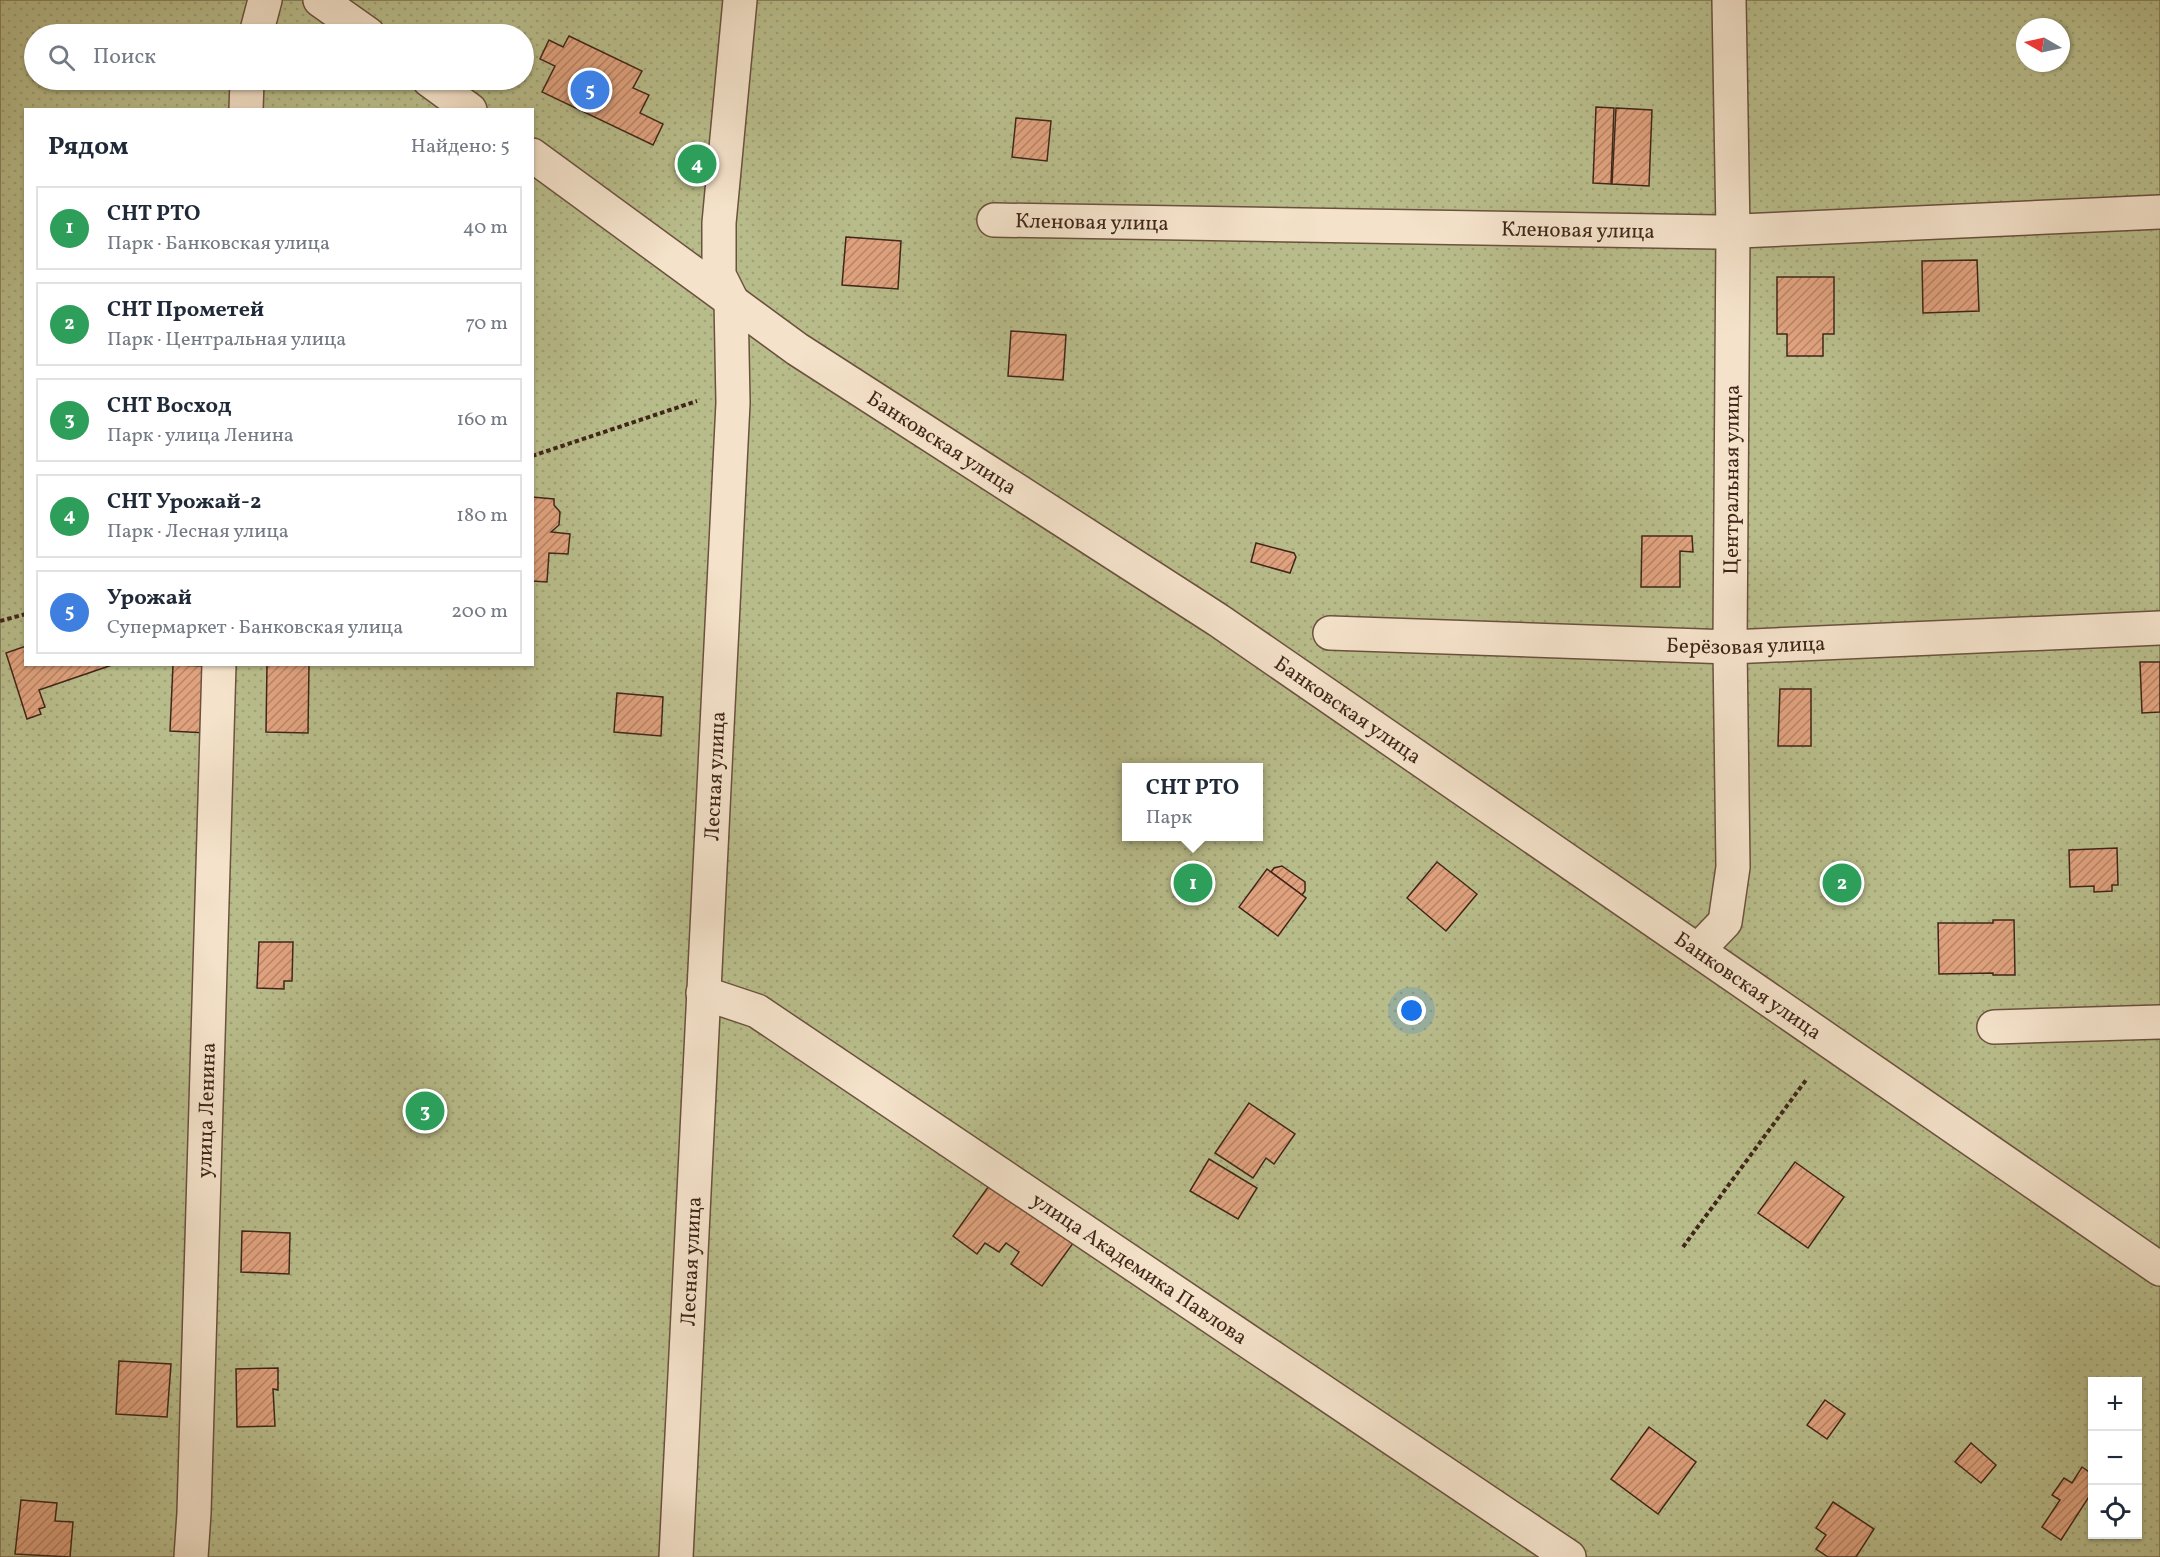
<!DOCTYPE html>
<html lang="ru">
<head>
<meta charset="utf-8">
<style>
	body { margin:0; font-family:Vollkorn,serif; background:#f2f2f3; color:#1f2937 }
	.controls { position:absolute; right:18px; bottom:18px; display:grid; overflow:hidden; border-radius:0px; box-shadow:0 2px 4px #0004 }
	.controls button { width:54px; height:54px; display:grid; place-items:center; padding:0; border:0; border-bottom:2px solid #e0e1e3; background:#fff; color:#1f2937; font:30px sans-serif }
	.compass { position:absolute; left:2016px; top:18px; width:54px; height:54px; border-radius:50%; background:#fff; box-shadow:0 2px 4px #0004; rotate:279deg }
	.you { position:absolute; left:1412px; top:1011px; width:21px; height:21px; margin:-15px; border:4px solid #fff; border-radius:50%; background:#1a73e8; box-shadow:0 0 0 9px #1a73e833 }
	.badge { display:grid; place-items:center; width:39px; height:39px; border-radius:50%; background:#8f2418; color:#fff; font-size:20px; font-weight:700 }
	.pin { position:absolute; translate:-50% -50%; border:3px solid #fff; box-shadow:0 2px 6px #0006 }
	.popup { position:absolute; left:1122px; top:763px; width:141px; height:78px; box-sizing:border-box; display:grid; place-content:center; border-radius:0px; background:#fff; filter:drop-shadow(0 2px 4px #0005); font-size:20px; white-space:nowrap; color:#747a83 }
	.popup b { font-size:22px; color:#1f2937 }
	.popup::after { content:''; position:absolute; left:50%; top:100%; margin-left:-12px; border:12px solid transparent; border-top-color:#fff }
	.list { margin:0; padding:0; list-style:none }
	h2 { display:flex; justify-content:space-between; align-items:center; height:78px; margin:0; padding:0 24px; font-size:26px }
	h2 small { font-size:20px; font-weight:400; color:#747a83 }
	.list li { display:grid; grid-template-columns:39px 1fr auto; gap:18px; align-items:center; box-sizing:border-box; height:84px; margin:0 12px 12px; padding:0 12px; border:2px solid #e0e1e3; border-radius:0px }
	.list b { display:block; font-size:22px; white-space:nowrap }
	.list p { margin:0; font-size:20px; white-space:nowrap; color:#747a83 }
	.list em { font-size:20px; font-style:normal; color:#747a83 }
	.icon { flex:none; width:33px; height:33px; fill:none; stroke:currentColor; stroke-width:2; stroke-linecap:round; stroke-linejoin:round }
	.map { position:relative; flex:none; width:2160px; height:1557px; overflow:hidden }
	.search { position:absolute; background:#fff; box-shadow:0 2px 4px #0004; left:24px; top:24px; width:510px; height:66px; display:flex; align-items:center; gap:15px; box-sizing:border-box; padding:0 21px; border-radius:33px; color:#747a83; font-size:22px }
	.panel { position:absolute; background:#fff; box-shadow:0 2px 4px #0004; left:24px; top:108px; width:510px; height:558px; border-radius:0px }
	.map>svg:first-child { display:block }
	.grass { fill:url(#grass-dots); stroke:#7c7152; stroke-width:1.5; fill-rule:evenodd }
	.building { fill:url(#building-hatch); stroke:#402619; stroke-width:1.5 }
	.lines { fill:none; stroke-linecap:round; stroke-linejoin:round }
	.minor-casing { stroke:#6c513e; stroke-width:36 }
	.path { stroke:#402619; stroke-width:4; stroke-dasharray:4.5 3; stroke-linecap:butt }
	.minor { stroke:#f4e2ca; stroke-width:33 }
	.labels { text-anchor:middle; stroke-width:5; stroke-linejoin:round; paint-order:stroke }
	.street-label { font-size:21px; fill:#402619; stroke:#f4e2ca }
</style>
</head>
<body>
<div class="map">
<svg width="2160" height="1557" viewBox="0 0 2160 1557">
	<defs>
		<pattern id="grass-dots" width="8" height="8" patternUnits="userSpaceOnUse" patternTransform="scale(1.5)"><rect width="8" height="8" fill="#b8bc8a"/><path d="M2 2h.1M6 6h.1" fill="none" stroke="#9fa176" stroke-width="1.8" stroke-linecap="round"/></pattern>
		<pattern id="building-hatch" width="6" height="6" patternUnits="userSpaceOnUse" patternTransform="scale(1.5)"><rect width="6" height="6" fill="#e0a27e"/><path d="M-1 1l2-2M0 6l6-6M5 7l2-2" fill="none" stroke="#b78466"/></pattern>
	</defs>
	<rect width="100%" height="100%" fill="#eed3ad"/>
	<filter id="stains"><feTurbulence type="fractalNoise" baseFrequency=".00333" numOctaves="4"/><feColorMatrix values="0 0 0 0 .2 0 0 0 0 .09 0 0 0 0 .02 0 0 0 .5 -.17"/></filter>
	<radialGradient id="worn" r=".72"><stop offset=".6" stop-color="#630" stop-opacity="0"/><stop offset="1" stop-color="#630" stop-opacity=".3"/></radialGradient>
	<path class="grass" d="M0 0H2160V1557H0ZM2025 27H2061V63H2025ZM34 34H524V80H34ZM26 110H532V664H26ZM1127 768H1259V836H1127ZM2092 1382H2138V1534H2092Z"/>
	<g class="building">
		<path d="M569 36 642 71 633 88 649 95 640 113 663 124 653 145 542 92 555 66 540 59 549 40 563 47Z"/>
		<path d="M1596 107 1614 108 1611 184 1593 183Z"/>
		<path d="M1616 108 1652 110 1649 186 1612 184Z"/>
		<path d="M1016 118 1051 121 1047 161 1012 157Z"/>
		<path d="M846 237 901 241 898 289 842 285Z"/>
		<path d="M1977 260 1979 311 1923 313 1922 261Z"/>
		<path d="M1777 277H1834V334H1823V356H1787V334H1777Z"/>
		<path d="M1011 331 1066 335 1063 380 1008 376Z"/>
		<path d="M532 497 554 499V505L560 512 559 525 551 532 570 534 568 554 549 553 547 582 532 581Z"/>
		<path d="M1642 536H1692L1693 552 1680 551V587H1641Z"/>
		<path d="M1256 543 1294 553 1296 557 1290 573 1251 562Z"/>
		<path d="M26 646V664H115L39 690 45 707 39 709 41 714 27 719 6 653Z"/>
		<path d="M2140 662H2160V712L2142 713Z"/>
		<path d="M267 664H309L308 733 266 732Z"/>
		<path d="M173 665 209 666 207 733 170 731Z"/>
		<path d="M1780 689H1811V746H1778Z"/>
		<path d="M617 693 663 697 661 736 614 732Z"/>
		<path d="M2117 848 2118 885H2112V891L2094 892V886L2070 887 2069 850Z"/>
		<path d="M1437 862 1477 894 1446 931 1407 898Z"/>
		<path d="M1282 866 1305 882V891L1302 895 1271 872 1274 868Z"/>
		<path d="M1267 869 1306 898 1278 936 1239 907Z"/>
		<path d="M1993 920H2014L2015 975H1993V973L1939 974 1938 923H1993Z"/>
		<path d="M259 942H293L292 981H284V989L257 988Z"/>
		<path d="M1249 1103 1295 1134 1274 1164 1266 1158 1253 1178 1215 1153Z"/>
		<path d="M1209 1159 1257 1188 1238 1219 1190 1191Z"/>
		<path d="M1795 1162 1844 1197 1808 1248 1758 1213Z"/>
		<path d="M996 1176 1079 1235 1042 1286 1011 1264 1019 1252 1006 1243 999 1252 985 1243 977 1254 953 1236Z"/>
		<path d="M242 1231 290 1233 289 1274 241 1272Z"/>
		<path d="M119 1361 171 1364 167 1417 116 1414Z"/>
		<path d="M278 1368V1390L273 1389 275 1426 237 1427 236 1369Z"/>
		<path d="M1825 1400 1845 1414 1827 1439 1807 1425Z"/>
		<path d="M1649 1427 1696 1462 1658 1514 1611 1479Z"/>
		<path d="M1971 1443 1996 1465 1981 1483 1955 1462Z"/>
		<path d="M2082 1467 2092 1474V1492L2061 1540 2042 1527 2060 1500 2052 1495 2064 1478 2072 1483Z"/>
		<path d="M21 1500 57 1503 55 1521 73 1522 70 1557 15 1554Z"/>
		<path d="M1833 1502 1874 1529 1856 1557H1828L1816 1549 1826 1535 1816 1528Z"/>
	</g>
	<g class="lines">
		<g class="minor-casing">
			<g id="minor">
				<path d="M320 0 368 34"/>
				<path d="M256 34 265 0"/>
				<path d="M429 80 470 110"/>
				<path d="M246 110 247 80"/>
				<path id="s1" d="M532 155 797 349 1218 620 2160 1269"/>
				<path id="s2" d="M994 220 1717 232 2160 212"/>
				<path id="s3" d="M1330 633 1730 647 2160 628"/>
				<path id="s4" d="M1698 950 1725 922 1733 867 1730 647 1733 231 1729 0"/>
				<path id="s5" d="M703 993 757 1011 1569 1557"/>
				<path d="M1994 1027 2160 1022"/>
				<path id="s6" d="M191 1557 194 1513 219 664"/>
				<path id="s7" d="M676 1557 733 403 731 299 719 275V223L740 0"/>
			</g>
		</g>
		<g class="path">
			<path d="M532 456 697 401"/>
			<path d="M0 621 26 614"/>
			<path d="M1683 1247 1806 1080"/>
		</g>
		<use href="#minor" class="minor"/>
	</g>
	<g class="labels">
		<g class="street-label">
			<text dy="7" stroke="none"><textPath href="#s2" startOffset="98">Кленовая улица</textPath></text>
			<text dy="7" stroke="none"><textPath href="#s2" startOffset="584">Кленовая улица</textPath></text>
			<text dy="7" stroke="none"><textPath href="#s1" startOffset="501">Банковская улица</textPath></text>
			<text dy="7" stroke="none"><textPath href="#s4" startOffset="482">Центральная улица</textPath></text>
			<text dy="7" stroke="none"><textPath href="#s3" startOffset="416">Берёзовая улица</textPath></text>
			<text dy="7" stroke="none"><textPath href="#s1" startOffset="987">Банковская улица</textPath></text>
			<text dy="7" stroke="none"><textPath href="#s7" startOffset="782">Лесная улица</textPath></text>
			<text dy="7" stroke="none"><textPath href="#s1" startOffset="1473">Банковская улица</textPath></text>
			<text dy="7" stroke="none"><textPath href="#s6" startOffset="447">улица Ленина</textPath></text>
			<text dy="7" stroke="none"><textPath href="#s7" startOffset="296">Лесная улица</textPath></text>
			<text dy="7" stroke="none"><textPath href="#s5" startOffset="518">улица Академика Павлова</textPath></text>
		</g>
	</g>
	<rect width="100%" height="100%" filter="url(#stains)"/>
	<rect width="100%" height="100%" fill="url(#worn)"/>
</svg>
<div class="controls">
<button>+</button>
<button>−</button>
<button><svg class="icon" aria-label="locate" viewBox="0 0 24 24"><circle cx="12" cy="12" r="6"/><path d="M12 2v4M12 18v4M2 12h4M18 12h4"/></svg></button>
</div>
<svg class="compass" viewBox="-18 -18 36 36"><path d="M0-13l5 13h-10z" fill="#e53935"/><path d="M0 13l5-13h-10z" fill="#747a83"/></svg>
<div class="you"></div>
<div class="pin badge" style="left:1193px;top:883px;background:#2e9e5b">1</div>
<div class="popup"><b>СНТ РТО</b>Парк</div>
<div class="pin badge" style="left:1842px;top:883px;background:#2e9e5b">2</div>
<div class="pin badge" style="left:425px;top:1111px;background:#2e9e5b">3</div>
<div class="pin badge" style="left:697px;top:164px;background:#2e9e5b">4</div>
<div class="pin badge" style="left:590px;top:90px;background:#3f7fe0">5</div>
<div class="search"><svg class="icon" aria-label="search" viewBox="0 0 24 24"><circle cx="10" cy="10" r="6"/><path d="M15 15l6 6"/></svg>Поиск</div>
<section class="panel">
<h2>Рядом<small>Найдено: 5</small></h2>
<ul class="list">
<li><span class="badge" style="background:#2e9e5b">1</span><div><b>СНТ РТО</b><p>Парк · Банковская улица</p></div><em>40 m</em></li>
<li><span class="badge" style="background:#2e9e5b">2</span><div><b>СНТ Прометей</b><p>Парк · Центральная улица</p></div><em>70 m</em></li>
<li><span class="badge" style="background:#2e9e5b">3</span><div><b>СНТ Восход</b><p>Парк · улица Ленина</p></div><em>160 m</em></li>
<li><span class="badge" style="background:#2e9e5b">4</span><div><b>СНТ Урожай-2</b><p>Парк · Лесная улица</p></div><em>180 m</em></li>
<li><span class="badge" style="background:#3f7fe0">5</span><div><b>Урожай</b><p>Супермаркет · Банковская улица</p></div><em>200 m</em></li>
</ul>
</section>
</div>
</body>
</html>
